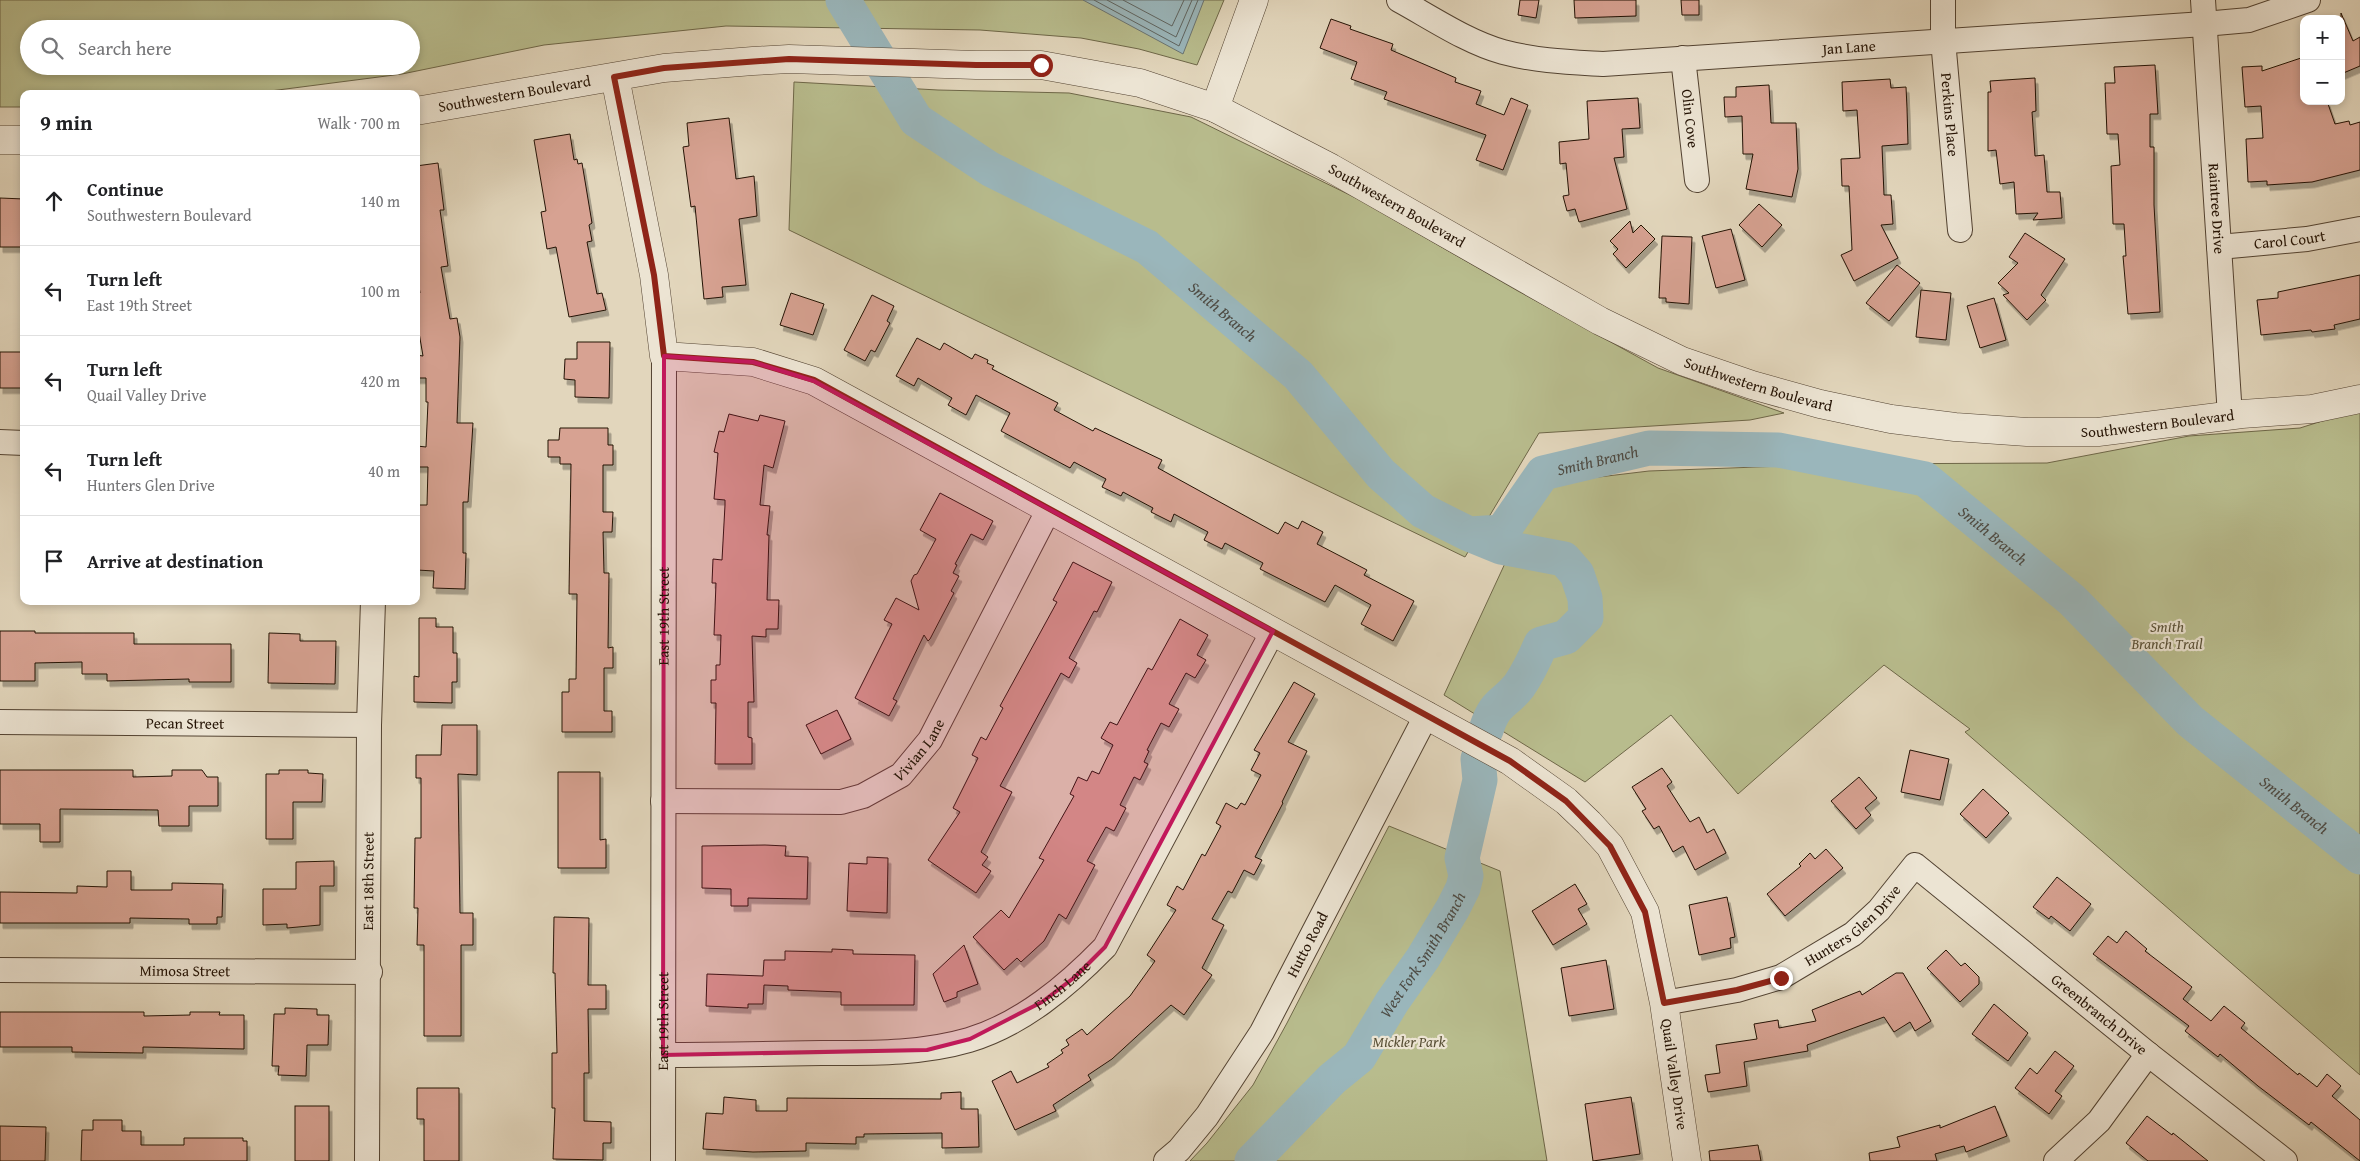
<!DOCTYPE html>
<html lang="en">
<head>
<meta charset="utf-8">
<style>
	body { margin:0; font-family:"Gentium Book Plus",serif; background:#f2f2f2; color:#202124 }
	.controls { position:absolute; right:15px; top:15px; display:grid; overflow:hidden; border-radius:10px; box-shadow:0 2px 8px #0003 }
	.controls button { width:45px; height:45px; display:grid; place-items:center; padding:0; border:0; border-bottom:1px solid #e0e0e0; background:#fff; color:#202124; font:25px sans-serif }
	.stop { position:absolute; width:15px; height:15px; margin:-11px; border:4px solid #8f2418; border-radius:50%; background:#fff }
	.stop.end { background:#8f2418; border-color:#fff; box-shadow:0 1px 5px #0008 }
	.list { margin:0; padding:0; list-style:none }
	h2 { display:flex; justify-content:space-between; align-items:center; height:65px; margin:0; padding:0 20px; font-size:21px }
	h2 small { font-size:16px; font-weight:400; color:#757577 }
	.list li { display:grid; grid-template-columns:32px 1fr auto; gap:15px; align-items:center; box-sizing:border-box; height:90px; padding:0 20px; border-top:1px solid #e0e0e0 }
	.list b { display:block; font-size:19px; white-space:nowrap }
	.list p { margin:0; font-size:16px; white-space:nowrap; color:#757577 }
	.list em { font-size:16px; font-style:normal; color:#757577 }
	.icon { flex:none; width:28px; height:28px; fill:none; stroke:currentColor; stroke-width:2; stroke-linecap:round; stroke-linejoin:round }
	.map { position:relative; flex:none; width:2360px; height:1161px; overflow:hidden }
	.search { position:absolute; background:#fff; box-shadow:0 2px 8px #0003; left:20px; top:20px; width:400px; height:55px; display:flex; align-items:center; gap:12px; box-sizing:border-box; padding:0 18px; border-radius:28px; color:#757577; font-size:19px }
	.panel { position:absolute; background:#fff; box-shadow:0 2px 8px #0003; left:20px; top:90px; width:400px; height:515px; border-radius:10px }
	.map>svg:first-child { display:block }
	.green { fill:#b8bc8d; stroke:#6e6748; fill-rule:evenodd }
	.water { fill:#9ab6bb; stroke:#6a7472 }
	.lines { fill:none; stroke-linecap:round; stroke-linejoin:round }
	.shore { stroke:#5e6460; stroke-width:1 }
	.river { stroke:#9ab6bb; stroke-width:35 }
	.building { fill:#d7a292; stroke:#231204; filter:url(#shadow) }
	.minor-casing { stroke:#534332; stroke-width:26 }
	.tertiary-casing { stroke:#534332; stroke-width:29 }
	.minor { stroke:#ece4d3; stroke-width:24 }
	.tertiary { stroke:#ece4d3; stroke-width:28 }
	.route { stroke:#8f2418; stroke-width:6 }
	.marked { fill:#c2185b; fill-opacity:0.2; stroke:#c2185b; stroke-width:4; stroke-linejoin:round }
	.labels { text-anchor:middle; stroke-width:4.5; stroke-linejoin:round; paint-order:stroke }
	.street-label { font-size:15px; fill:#231204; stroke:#ece4d3 }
	.park-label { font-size:15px; font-style:italic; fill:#574e34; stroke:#ece4d3 }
	.water-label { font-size:16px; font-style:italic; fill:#4d4b44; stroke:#ece4d3 }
</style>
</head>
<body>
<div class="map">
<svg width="2360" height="1161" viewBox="0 0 2360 1161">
	<defs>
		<filter id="shadow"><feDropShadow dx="3" dy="5.5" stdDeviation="0" flood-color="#0004"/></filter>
	</defs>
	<rect width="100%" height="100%" fill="#e2d6bc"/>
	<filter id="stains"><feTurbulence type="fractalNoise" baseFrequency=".004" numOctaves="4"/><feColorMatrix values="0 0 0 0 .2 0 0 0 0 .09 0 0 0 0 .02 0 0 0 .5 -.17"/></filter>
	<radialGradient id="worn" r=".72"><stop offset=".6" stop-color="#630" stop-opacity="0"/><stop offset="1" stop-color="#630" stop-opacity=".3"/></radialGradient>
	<g class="green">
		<path d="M0 0H1224L1197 65 1139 49 1081 38 980 30 726 26 544 45 402 74 247 94H24V107H0ZM29 29H411V66H29Z"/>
		<path d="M794 82 938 90 1069 93 1191 117 1360 200 1518 291 1658 368 1784 413 1750 420 1539 433 1465 557 789 230Z"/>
		<path d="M2360 409V1075L1965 732 1970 729 1884 665 1738 794 1671 715 1585 782 1444 695 1539 490 1574 480 1649 471 1838 464 2047 463 2189 436 2300 428Z"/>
		<path d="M1389 826 1500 871 1547 1161H1190L1207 1143 1253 1085 1287 1023Z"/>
	</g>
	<path class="water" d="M1083 0H1204L1183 54Z"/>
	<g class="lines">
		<g class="shore">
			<path d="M1094 0 1179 46 1198 0"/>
			<path d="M1107 0 1176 37 1192 0"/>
			<path d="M1123 0 1172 26 1184 0"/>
		</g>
		<g class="river">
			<path id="s1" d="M843 0 916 120 990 169 1147 247 1298 375 1381 474 1423 511 1469 534 1502 532 1543 473 1649 448 1778 450 1925 479 2072 600 2190 721 2360 857"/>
			<path d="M1474 536 1501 547 1564 559 1577 574 1585 598 1586 617 1566 637 1541 644C1535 658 1528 673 1519 686 1503 706 1495 701 1486 730"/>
			<path id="s2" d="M1252 1161 1332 1079 1359 1057 1392 1002 1423 958 1453 908 1463 888 1466 876 1462 858 1480 780 1478 759"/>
		</g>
	</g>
	<g class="building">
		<path d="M1520 0H1539L1536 18 1518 15Z"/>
		<path d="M1574 0H1636V16L1575 18Z"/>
		<path d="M1681 0H1699V15H1682Z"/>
		<path d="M2341 13 2353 41 2360 37V66L2341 74Z"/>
		<path d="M1331 19 1351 26 1350 29 1393 44 1391 50 1456 78 1455 82 1481 91 1476 104 1504 115 1511 98 1528 105 1503 170 1476 160 1486 135 1384 99 1387 92 1351 79 1357 62 1320 48Z"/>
		<path d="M2304 57V101H2327L2335 124 2349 121 2350 125 2360 122V170L2312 182 2267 185V181L2248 182 2246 139 2263 138 2261 106 2245 107 2242 67 2262 66V71Z"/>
		<path d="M2155 65 2158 114H2150V147H2154V205L2160 312 2128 314 2123 256H2126L2124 224H2113L2111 166 2120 165 2118 134H2107L2105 83H2115L2114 67Z"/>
		<path d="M2035 78 2036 111 2032 112 2035 156 2044 155 2047 192H2060L2062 218 2033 220 2038 213 2016 214 2014 182 2000 184 1996 150 1988 151V92H1991L1990 81Z"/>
		<path d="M1890 79 1891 88 1906 87 1907 108 1908 144 1882 146 1884 195H1891L1893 224 1881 225 1898 258 1854 281 1841 255 1852 250 1849 186H1842L1841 159 1860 158 1857 110 1843 111 1842 82Z"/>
		<path d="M1769 85 1771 123H1796L1798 169 1792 197 1746 189 1753 154H1743L1742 116 1725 117 1724 97H1736V87Z"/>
		<path d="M1638 98 1640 128 1622 129 1624 157 1614 158 1627 209 1579 222 1575 209 1567 211 1563 196 1569 195 1566 163 1560 164 1559 142 1589 139 1587 101Z"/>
		<path d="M729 118 736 179 754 176 757 216 739 219 746 285 722 287 723 297 704 299 695 206 691 207 683 147 689 146 687 123Z"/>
		<path d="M570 134 574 160 577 159 578 164 582 163 592 223 589 225 592 241 587 242 597 294 602 293 606 310 569 317 556 247 547 249 541 212 546 211 534 140Z"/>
		<path d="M438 163 444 210H440L448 266 441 267 450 319 457 318 460 337 457 423H473L468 502H463V553H466L465 589 433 588 434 571 417 570 418 505H427L428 467H417V446L426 447 428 402H426V378H416V355L423 356 416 315V293H420L416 265V166Z"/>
		<path d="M0 198 24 199V247H0Z"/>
		<path d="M1759 204 1782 225 1762 247 1739 225Z"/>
		<path d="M1630 221 1633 233 1641 225 1655 239 1626 268 1613 254 1618 249 1610 241Z"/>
		<path d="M1731 229 1745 280 1716 288 1702 236Z"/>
		<path d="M2025 233 2065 259 2041 295 2046 300 2027 320 2003 295 2009 293 1998 283 2018 263 2009 257Z"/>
		<path d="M1662 236 1692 237 1689 304 1666 302V298H1659Z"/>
		<path d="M1897 265 1920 283 1889 321 1866 303Z"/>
		<path d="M2360 275V319L2334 325 2335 329 2312 332 2311 330 2261 335 2257 300 2278 298V292Z"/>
		<path d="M1921 290 1951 293 1946 340 1916 337Z"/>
		<path d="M791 293 824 304 813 335 780 325Z"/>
		<path d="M872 295 894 306 887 321 890 323 875 352 871 350 865 361 844 350Z"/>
		<path d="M1994 298 2006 340 1980 348 1967 306Z"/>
		<path d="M917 338 940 350 944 343 972 359 975 354 988 360 987 363 994 366 992 369 1058 403 1054 410 1093 431 1095 428 1162 460 1158 468 1278 534 1285 522 1298 529 1302 521 1323 532 1317 544 1367 570 1364 575 1414 601 1393 641 1361 624 1371 605 1335 585 1325 602 1260 569 1263 563 1225 543 1222 549 1204 540 1208 532 1174 514 1171 522 1151 512 1153 508 1123 492 1121 496 1102 487 1106 479 1074 462 1070 468 1001 431 1010 413 976 395 966 415 948 405 952 398 918 378 914 386 896 376Z"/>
		<path d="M577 342H610L609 398 575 397V380L564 379 565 359H577Z"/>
		<rect x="0" y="352" width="24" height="36"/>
		<path d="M729 414 758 421 760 415 785 421 773 468 764 465 760 505 770 506 767 535H769L767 600H779L778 629H766V637L752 636 754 702H748V737L752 738V764H715L716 703H711V680H716V665H720L721 635H714L716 583H712L713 559 722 560 725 505V500L714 499 718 453 714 452 719 431 724 432Z"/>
		<path d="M560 428H608V445H613V465H603V512H613L612 532H603L604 573H609L608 648 613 647V668H604V711H612V732H562V692H569V679H576L577 594H569L571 464H560V457H548V440H559Z"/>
		<path d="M940 493 993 521 983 540 971 534 955 564 957 565 953 573 959 576 951 591 954 593 930 639 928 641 924 635 893 699 897 701 889 716 855 698 892 624 884 620 896 598 919 610 911 581 914 575 917 574 936 539 920 530Z"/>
		<path d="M1073 562 1112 582 1097 612 1094 611 1069 658 1077 663 1069 678 1061 673 1000 786 1012 792 981 852 988 857 982 865 991 871 976 893 928 860 960 812 953 808 978 758 972 755 981 737 986 740 1003 708 1000 706 1057 602 1053 600Z"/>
		<path d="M419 618H436V627H453V653H457V682H452V703L414 702V676L419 677Z"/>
		<path d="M1180 619 1208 635 1197 655 1206 660 1195 678 1186 673 1169 704 1179 709 1169 727 1161 723 1147 750 1149 751 1144 762 1148 764 1140 780 1134 777 1120 805 1126 808 1114 831 1106 827 1087 861 1095 865 1066 919 1059 914 1044 941 1021 962 1017 958 1004 970 973 937 1001 910 1009 918 1044 860 1039 858 1074 796 1070 794 1078 777 1087 781 1092 771 1099 774 1113 745 1101 738 1110 722 1117 725 1148 668 1152 670Z"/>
		<path d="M0 631H35V633H134V644H231V682H189V679L107 681V674H82V662L35 663V681H0Z"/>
		<path d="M269 633 300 634V641H336L335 684 268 683Z"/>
		<path d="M1294 682 1315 694 1288 742 1307 751 1282 802 1283 803 1255 857 1262 860 1254 875 1244 870 1232 893 1228 891 1212 919 1224 925 1202 968 1212 975 1184 1015 1171 1005 1112 1059 1088 1075 1091 1080 1053 1105 1056 1111 1015 1130 992 1081 1011 1071 1017 1083 1049 1067 1047 1064 1063 1053 1061 1050 1069 1045 1066 1040 1082 1029 1087 1035 1130 996 1155 961 1147 955 1176 910 1167 905 1177 886 1183 890 1202 854 1205 856 1221 826 1216 823 1226 803 1237 809 1241 803 1245 805 1261 775 1251 770 1260 753 1254 750Z"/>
		<path d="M837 710 851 739 821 754 806 725Z"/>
		<path d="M442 725H477V775L458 774 460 913H473V945H461V1036H424V945H417L418 908H414L415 838H421V778H416V755H441Z"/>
		<path d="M1910 750 1949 759 1940 800 1901 792Z"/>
		<path d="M1662 768 1672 782 1667 786 1690 822 1699 817 1707 833 1714 829 1726 853 1695 870 1683 846 1673 852 1659 826 1654 829 1642 811 1646 809 1632 787Z"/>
		<path d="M0 770H133V777L172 776V770H202L207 777H218V806H189V826H159L158 810 60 809V842H40V824H0Z"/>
		<path d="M279 770H308V773L323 774 322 802H293V839H266V774H279Z"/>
		<path d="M558 772H600V840L606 839V868H558Z"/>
		<path d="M1859 777 1877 798 1865 808 1871 815 1856 829 1831 801Z"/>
		<path d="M1983 789 2009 813 1986 838 1960 814Z"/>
		<path d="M765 845 786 846 785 856 808 857 807 899 748 898V906H731V889L702 888V846Z"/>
		<path d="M1826 849 1843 868 1785 916 1767 894 1801 866 1799 864 1810 853 1815 859Z"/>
		<path d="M867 857 888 858 887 913 847 911 849 863 867 864Z"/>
		<path d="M334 861V886H320V925L287 928V924L263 925V889H296V862Z"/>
		<path d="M107 871H131V890H172V883L223 884 222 917H217V924H189V919L130 918V923H0V892L77 893V886L107 887Z"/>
		<path d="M2057 877 2091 904 2070 931 2051 916 2049 919 2033 907Z"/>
		<path d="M1575 884 1587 904 1578 909 1587 924 1553 945 1532 911Z"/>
		<path d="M1727 897 1735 937 1730 938 1731 948 1699 955 1689 905Z"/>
		<path d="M554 917 589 918 588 985H606V1009H588L589 1073H584V1121L611 1122V1143H603V1160L553 1159 555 1108H552V1053H557L555 973H553Z"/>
		<path d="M2126 931 2147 949 2145 951 2192 987 2183 999 2211 1021 2224 1006 2245 1023 2241 1028 2298 1075 2299 1073 2317 1087 2327 1074 2341 1086 2332 1096 2360 1120V1161L2311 1122 2309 1125 2258 1086 2220 1054 2218 1057 2185 1031 2189 1026 2093 954 2108 936 2117 943Z"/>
		<path d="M964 945 978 984 957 992V997L944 1002 933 974Z"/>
		<path d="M832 949 853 950V954L915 955 914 1005H841V992L788 990V986L764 985 763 1004H748V1008L706 1006 707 974 763 976 764 960H785V951L832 952Z"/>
		<path d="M1946 950 1961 966 1965 963 1979 977V984L1960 1002 1927 968Z"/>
		<path d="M1606 960 1614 1009 1569 1016 1561 968Z"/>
		<path d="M1896 973H1903L1931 1021 1915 1031 1910 1022 1894 1032 1884 1017 1807 1045 1808 1051 1744 1062 1747 1086 1708 1092 1705 1075 1720 1073 1716 1045 1757 1039 1754 1024 1778 1020 1779 1028 1816 1021 1812 1010 1860 991 1862 995Z"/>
		<path d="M1994 1004 2028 1033 2008 1061 1972 1034Z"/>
		<path d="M285 1008 317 1009V1015H329L328 1045H307L306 1076 278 1075 279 1066H272L274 1014H285Z"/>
		<path d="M0 1012H144V1016L190 1015V1012H220L219 1015H244V1049L143 1047V1053L72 1052V1047H0Z"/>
		<path d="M2055 1051 2074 1066 2055 1091 2062 1096 2049 1114 2015 1088 2030 1068 2037 1074Z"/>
		<path d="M417 1088H459V1161H424V1119H417Z"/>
		<path d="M961 1092V1109H978L979 1147 942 1148V1133L864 1134V1137H856V1144L806 1143V1151L753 1152 703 1149 706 1113 723 1114 724 1097 756 1100V1111H787V1098L941 1099V1093Z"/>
		<path d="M1631 1097 1640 1154 1593 1161 1585 1104Z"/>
		<rect x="295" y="1106" width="34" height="55"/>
		<path d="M1995 1106 2007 1136 1966 1152 1964 1146 1935 1154 1937 1161H1870L1869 1153 1900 1147 1897 1137 1940 1125V1128Z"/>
		<path d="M2147 1116 2172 1135 2173 1133 2208 1161H2148L2126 1143Z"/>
		<path d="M93 1120H122V1131H141V1145H184V1138H243V1141H247V1161H81L82 1130H93Z"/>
		<path d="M0 1126 46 1127 45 1161H0Z"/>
		<path d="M1758 1145 1761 1161H1710L1709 1151Z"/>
	</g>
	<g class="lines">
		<g class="minor-casing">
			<g id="minor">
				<path id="s3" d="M1399 0C1432 18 1467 42 1503 52 1537 61 1569 62 1603 64L2204 24 2249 20 2308 0"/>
				<path id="s4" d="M1943 0V40L1960 230"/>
				<path id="s5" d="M2203 0 2230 416"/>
				<path id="s6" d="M1683 58 1697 180"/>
				<path id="s7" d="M2219 247 2307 239 2360 229"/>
				<path d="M0 442 24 443"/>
				<path id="s8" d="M0 722 369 725"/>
				<path id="s9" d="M663 801 841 802 863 796 901 775 930 740 1049 509"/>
				<path id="s10" d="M0 970 370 972"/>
				<path id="s11" d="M1664 1003 1737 990 1781 977 1853 934 1879 910 1915 865 2148 1054 2285 1161"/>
				<path id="s12" d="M663 1055C716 1055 769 1054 822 1053 872 1053 921 1054 969 1040 1022 1024 1067 986 1105 947L1273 631"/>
				<path id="s13" d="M367 1161 369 725 373 601"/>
				<path id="s14" d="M663 1161 664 356"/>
				<path id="s15" d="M1166 1161 1179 1150 1207 1116 1262 1032 1427 714"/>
				<path d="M2056 1161 2099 1121 2148 1054"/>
			</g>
		</g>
		<g class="tertiary-casing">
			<g id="tertiary">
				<path id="s16" d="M615 77 654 275 664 356 753 362 814 381 1510 761 1566 801 1589 823 1610 846 1645 912 1664 1003 1687 1161"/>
				<path d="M1215 108 1254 0"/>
				<path id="s17" d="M416 111 664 68 753 61 789 59 976 65H1041L1140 83 1215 108 1331 168 1600 321 1682 361 1752 385 1820 404 1891 419 1955 427 2027 432H2098L2242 414 2312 409 2360 399"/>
				<path d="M0 140H24"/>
			</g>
		</g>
		<use href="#minor" class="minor"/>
		<use href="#tertiary" class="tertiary"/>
	</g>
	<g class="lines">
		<path class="route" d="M1041 65H976L789 59 664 68 614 77 654 275 664 356 753 362 814 380 1510 761 1566 801 1610 846 1645 912 1664 1003 1737 990 1781 978"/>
	</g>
	<path class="marked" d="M664 356 753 362 814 381 1273 631 1105 947 1075 977 1042 1002 970 1039 927 1050 663 1055Z"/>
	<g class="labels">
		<g class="street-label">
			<text dy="5" stroke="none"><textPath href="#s3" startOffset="464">Jan Lane</textPath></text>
			<text dy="5" stroke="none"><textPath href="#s17" startOffset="100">Southwestern Boulevard</textPath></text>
			<text dy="5" stroke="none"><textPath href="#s4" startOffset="115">Perkins Place</textPath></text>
			<text dy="5" stroke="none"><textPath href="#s6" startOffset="61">Olin Cove</textPath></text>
			<text dy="5" stroke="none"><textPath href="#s17" startOffset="1015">Southwestern Boulevard</textPath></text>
			<text dy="5" stroke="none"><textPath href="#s5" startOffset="209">Raintree Drive</textPath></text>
			<text dy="5" stroke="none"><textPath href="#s7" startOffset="71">Carol Court</textPath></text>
			<text dy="5" stroke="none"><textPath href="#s17" startOffset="1420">Southwestern Boulevard</textPath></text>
			<text dy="5" stroke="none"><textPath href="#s17" startOffset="1825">Southwestern Boulevard</textPath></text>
			<text dy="5" stroke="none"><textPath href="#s14" startOffset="545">East 19th Street</textPath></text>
			<text dy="5" stroke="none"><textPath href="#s8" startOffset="185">Pecan Street</textPath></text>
			<text dy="5" stroke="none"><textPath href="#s9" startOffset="275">Vivian Lane</textPath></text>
			<text dy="5" stroke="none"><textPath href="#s13" startOffset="280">East 18th Street</textPath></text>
			<text dy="5" stroke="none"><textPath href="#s11" startOffset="209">Hunters Glen Drive</textPath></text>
			<text dy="5" stroke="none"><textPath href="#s15" startOffset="260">Hutto Road</textPath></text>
			<text dy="5" stroke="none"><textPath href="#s10" startOffset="185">Mimosa Street</textPath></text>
			<text dy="5" stroke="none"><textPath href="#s12" startOffset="416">Finch Lane</textPath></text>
			<text dy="5" stroke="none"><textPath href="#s11" startOffset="534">Greenbranch Drive</textPath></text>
			<text dy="5" stroke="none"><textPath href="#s14" startOffset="140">East 19th Street</textPath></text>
			<text dy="5" stroke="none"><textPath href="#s16" startOffset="1601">Quail Valley Drive</textPath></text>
		</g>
		<g class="park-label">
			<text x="2167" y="632">Smith<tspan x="2167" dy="17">Branch Trail</tspan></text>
			<text x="1409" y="1047">Mickler Park</text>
		</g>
		<g class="water-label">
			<text dy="6" stroke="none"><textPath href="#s1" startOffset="504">Smith Branch</textPath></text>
			<text dy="6" stroke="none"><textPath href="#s1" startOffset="1000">Smith Branch</textPath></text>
			<text dy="6" stroke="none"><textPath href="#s1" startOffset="1420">Smith Branch</textPath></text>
			<text dy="6" stroke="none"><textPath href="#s1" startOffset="1825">Smith Branch</textPath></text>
			<text dy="6" stroke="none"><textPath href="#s2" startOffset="270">West Fork Smith Branch</textPath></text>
		</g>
	</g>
	<rect width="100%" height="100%" filter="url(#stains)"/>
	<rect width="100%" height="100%" fill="url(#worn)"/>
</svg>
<div class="controls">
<button>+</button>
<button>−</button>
</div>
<div class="stop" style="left:1041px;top:65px"></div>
<div class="stop end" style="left:1781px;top:978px"></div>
<div class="search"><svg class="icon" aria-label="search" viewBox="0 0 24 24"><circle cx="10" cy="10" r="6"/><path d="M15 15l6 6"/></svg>Search here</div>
<section class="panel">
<h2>9 min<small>Walk · 700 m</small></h2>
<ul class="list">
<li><svg class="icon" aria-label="ahead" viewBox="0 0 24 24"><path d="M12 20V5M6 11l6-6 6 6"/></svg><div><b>Continue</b><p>Southwestern Boulevard</p></div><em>140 m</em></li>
<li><svg class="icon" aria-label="left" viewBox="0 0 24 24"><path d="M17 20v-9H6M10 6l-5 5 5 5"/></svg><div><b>Turn left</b><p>East 19th Street</p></div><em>100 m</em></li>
<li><svg class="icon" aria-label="left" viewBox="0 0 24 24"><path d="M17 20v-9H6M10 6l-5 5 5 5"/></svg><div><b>Turn left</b><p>Quail Valley Drive</p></div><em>420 m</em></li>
<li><svg class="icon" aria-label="left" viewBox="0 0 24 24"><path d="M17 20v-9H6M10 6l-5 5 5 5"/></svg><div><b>Turn left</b><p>Hunters Glen Drive</p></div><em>40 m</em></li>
<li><svg class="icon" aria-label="arrive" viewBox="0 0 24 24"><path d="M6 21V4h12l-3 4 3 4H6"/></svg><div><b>Arrive at destination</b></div></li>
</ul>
</section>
</div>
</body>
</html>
